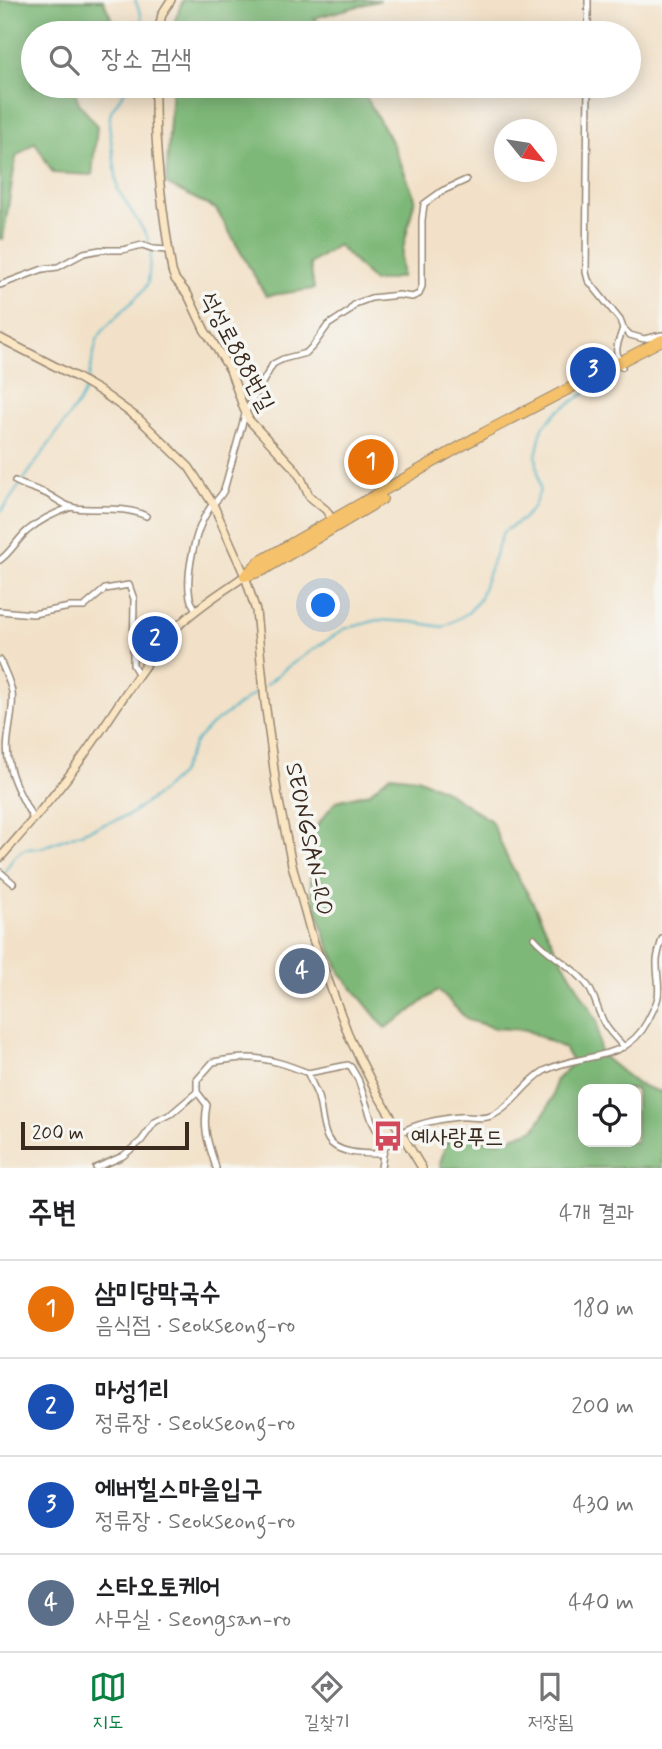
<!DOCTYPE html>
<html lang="ko">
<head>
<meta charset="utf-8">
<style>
	body { margin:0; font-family:Mynerve,"Poor Story",sans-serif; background:#f2f2f2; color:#202124 }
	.controls { position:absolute; right:21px; bottom:21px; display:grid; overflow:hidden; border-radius:14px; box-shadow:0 4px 18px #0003 }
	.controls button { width:63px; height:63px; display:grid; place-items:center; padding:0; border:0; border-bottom:2px solid #e0e0e0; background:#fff; color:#202124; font:35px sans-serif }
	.compass { position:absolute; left:494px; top:119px; width:63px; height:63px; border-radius:50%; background:#fff; box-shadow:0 4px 18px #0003; rotate:120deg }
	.scale { position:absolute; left:21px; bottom:18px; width:168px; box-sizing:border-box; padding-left:7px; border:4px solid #3b2a1e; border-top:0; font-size:19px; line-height:24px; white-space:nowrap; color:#3b2a1e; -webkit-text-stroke:5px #f6f6f2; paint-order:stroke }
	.you { position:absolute; left:324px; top:606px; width:24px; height:24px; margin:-18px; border:5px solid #fff; border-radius:50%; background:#1a73e8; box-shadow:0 0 0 10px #1a73e833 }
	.badge { display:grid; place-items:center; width:46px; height:46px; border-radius:50%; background:#0b8043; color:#fff; font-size:23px; font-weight:700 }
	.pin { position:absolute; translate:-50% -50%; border:4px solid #fff; box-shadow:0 2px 7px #0006 }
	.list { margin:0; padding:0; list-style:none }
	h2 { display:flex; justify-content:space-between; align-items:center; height:91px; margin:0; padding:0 28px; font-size:30px }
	h2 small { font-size:23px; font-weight:400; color:#757577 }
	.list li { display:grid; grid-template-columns:46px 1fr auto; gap:21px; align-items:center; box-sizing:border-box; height:98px; padding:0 28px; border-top:2px solid #e0e0e0 }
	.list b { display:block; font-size:26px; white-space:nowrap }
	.list p { margin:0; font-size:23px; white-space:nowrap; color:#757577 }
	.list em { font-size:23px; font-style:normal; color:#757577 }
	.icon { flex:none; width:38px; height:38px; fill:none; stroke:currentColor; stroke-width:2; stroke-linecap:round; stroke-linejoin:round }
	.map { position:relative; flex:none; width:662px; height:1168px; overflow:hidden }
	.search { position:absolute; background:#fff; box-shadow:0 4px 18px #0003; left:21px; right:21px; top:21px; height:77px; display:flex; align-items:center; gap:18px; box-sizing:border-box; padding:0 24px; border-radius:38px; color:#757577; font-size:26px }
	.sheet { height:483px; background:#fff }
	nav { display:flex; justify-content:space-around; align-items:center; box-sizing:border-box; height:98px; border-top:2px solid #e0e0e0; background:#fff; font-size:19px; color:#757577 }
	nav a { display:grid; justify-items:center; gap:4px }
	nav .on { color:#0b8043 }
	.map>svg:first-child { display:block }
	.forest { fill:#7eb878; stroke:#5c714b; stroke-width:2; fill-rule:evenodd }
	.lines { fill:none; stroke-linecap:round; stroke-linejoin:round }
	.stream { stroke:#46b1c4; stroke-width:2 }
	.street-casing { stroke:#968673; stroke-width:8 }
	.secondary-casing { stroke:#968673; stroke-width:10 }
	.highway-casing { stroke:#968673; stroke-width:12 }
	.street { stroke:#fff; stroke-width:5 }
	.secondary { stroke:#fbe6c4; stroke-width:7 }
	.highway { stroke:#f5c16b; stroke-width:10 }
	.labels { text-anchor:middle; stroke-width:7; stroke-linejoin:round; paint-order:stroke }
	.street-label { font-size:23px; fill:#3b2a1e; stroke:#f6f6f2 }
	.poi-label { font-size:23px; fill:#3b2a1e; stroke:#f6f6f2; text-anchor:start }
</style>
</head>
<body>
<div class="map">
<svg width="662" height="1168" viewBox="0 0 662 1168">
	<rect width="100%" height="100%" fill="#f6f6f2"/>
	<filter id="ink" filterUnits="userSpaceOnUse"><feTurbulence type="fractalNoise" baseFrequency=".0143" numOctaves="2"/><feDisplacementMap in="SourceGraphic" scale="14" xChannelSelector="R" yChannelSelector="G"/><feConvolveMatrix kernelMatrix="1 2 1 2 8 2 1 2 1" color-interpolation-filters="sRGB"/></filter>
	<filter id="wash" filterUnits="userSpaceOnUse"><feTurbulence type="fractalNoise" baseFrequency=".00686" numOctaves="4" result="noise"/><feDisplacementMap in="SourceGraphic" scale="28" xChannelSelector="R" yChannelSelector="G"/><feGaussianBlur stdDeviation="1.57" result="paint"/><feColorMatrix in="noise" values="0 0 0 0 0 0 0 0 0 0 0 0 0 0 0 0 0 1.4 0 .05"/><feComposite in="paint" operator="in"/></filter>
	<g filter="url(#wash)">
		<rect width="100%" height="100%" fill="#f2e1c8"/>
		<g class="forest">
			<path d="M0 0H103L118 33H33V86H73L79 103 97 126 92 175 53 173 35 142 16 157 3 239H0Z"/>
			<path d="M183 0H381L314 18 326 33H174L175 20Z"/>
			<path d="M172 86H360L393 145 415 198 401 257V277L374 282 338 245 310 264 314 289 266 296 216 209 166 184Z"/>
			<path d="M390 775 417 778 442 789 491 821 509 862 532 901 556 949 597 1021 600 1054 637 1084 660 1092 662 1090V1168H442L440 1164 446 1143 457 1136 498 1142 535 1129 547 1109 553 1095 555 1081 573 1063 564 1048 526 1030 495 1028 468 1020 438 990 407 1014 385 1028 341 974 326 939 312 895 309 863 313 831 336 801 369 793ZM583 1089H636V1142H583Z"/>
		</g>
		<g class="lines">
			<g class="stream">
				<path d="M135 0 141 15 143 33"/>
				<path d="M128 86 111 111 109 124 118 190 147 236 149 245"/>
				<path d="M88 381 97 339 105 328 143 291 148 283 151 251"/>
				<path d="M0 513 79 402 87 387"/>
				<path d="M266 685 286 668 344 629 378 620 412 622 443 627 468 613 479 600 503 532 523 519 534 506 540 490 536 456 542 428 558 411 604 381"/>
				<path d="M0 880 13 858 24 849 40 848 129 815 157 795 180 774 195 742 211 725 262 688"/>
			</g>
		</g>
	</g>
	<g filter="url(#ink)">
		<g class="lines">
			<g class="street-casing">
				<g id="street">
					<path d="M588 0V33"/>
					<path d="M588 86 586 272 588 280 620 320 623 328 630 335 644 339 662 335"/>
					<path d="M0 285 43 269 58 267 84 253 100 250H123L142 245 154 249 168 250"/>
					<path d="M622 367C613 348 617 347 623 328"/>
					<path d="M15 481C24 486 35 489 45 493 56 498 63 506 75 508 99 511 123 505 146 516"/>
					<path d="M0 560C11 552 17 540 27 531 40 520 57 512 72 507"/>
					<path d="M0 611 33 614 70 607H84L105 589 129 585 134 599 133 665 139 675"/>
					<path d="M196 611C195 607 192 604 191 601 184 579 195 530 208 511 213 502 220 499 224 490L246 411 273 364 283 359 306 353 313 346 328 325 348 312 355 304 371 298 399 295 412 297 419 294 422 286V220L424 204 442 191 466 180"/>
					<path d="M0 660C4 670 10 681 12 692 15 716 3 739 9 764 13 784 24 801 33 819"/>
					<path d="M0 872 13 883"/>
					<path d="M534 938C549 956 574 966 588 986 596 998 598 1014 606 1026 611 1034 618 1040 624 1047"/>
					<path d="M308 1073 348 1065 351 1067 358 1079 372 1121 385 1147"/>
					<path d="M402 1132C418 1123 440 1119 459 1117 469 1116 481 1120 491 1116 511 1108 525 1082 544 1071 580 1052 625 1064 647 1022 651 1014 656 1006 658 997 660 986 657 976 657 965 656 957 660 947 662 939"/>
					<path d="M96 1168 123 1156 141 1141 155 1122 171 1114 197 1092"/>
					<path d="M216 1168C209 1144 202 1131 207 1105L197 1092V1080L213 1062C224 1060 236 1058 247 1058 269 1058 288 1065 308 1073 310 1080 314 1087 317 1094 322 1107 321 1124 327 1137 335 1155 367 1154 383 1154L385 1147 401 1131"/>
					<path d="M381 1168 383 1154"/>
				</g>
			</g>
			<g class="secondary-casing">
				<g id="secondary">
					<path d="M158 33 162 14 171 0"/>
					<path d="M155 86C154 148 162 209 172 271L175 279 188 295 205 331 212 341 230 370 244 409 249 420 294 468 301 478 309 496 326 510 334 523"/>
					<path d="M0 338 76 377 100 391 139 419 189 467 213 504 245 576 256 611 265 702 277 792 292 865 312 937 350 1039 378 1095 422 1168"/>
					<path d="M0 858C32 821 64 785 91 745 120 704 145 659 180 624 200 605 223 591 245 576"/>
				</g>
			</g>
			<g class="highway-casing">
				<g id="highway">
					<path d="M249 575 263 570 382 499"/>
					<path d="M245 576 259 562 484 433 662 340"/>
				</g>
			</g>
			<use href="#street" class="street"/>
			<use href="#secondary" class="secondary"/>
			<use href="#highway" class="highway"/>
		</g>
	</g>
	<defs>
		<g id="bus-bare" transform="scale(2.415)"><path d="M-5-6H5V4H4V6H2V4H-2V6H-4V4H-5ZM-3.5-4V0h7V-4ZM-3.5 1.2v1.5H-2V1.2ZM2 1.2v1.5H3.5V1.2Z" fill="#d1495b" stroke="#f6f6f2" stroke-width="2.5" paint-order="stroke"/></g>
	</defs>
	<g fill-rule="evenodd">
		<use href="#bus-bare" x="388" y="1136"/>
	</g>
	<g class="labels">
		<g class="street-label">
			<text transform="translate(238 351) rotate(62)" y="8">석성로888번길</text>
			<text transform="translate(310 839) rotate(78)" y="8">SEONGSAN-RO</text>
		</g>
		<g class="poi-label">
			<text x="411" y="1144">예사랑푸드</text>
		</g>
	</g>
</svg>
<div class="controls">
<button><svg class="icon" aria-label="locate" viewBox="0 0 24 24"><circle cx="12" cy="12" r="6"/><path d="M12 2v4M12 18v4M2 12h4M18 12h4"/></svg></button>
</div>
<svg class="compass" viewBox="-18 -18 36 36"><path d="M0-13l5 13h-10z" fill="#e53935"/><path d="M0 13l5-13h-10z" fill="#757577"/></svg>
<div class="scale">200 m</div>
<div class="you"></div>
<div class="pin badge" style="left:371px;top:462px;background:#e8710a">1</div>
<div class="pin badge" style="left:155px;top:639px;background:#1a4fb4">2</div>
<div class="pin badge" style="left:593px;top:370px;background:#1a4fb4">3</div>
<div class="pin badge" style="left:302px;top:971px;background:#5c6f8a">4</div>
<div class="search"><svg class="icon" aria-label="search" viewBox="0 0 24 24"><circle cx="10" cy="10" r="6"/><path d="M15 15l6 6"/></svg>장소 검색</div>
</div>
<section class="sheet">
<h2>주변<small>4개 결과</small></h2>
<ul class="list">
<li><span class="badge" style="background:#e8710a">1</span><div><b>삼미당막국수</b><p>음식점 · Seokseong-ro</p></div><em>180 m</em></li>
<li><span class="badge" style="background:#1a4fb4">2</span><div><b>마성1리</b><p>정류장 · Seokseong-ro</p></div><em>200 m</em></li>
<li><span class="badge" style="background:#1a4fb4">3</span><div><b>에버힐스마을입구</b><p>정류장 · Seokseong-ro</p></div><em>430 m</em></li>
<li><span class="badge" style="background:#5c6f8a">4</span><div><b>스타오토케어</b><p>사무실 · Seongsan-ro</p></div><em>440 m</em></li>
</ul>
</section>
<nav>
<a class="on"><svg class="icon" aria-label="map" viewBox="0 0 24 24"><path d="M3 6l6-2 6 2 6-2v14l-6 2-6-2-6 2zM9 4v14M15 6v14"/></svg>지도</a>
<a><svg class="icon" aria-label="directions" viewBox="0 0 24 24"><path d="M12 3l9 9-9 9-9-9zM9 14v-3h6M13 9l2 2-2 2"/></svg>길찾기</a>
<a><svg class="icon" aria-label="saved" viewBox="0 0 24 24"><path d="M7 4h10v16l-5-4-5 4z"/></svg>저장됨</a>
</nav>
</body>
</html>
